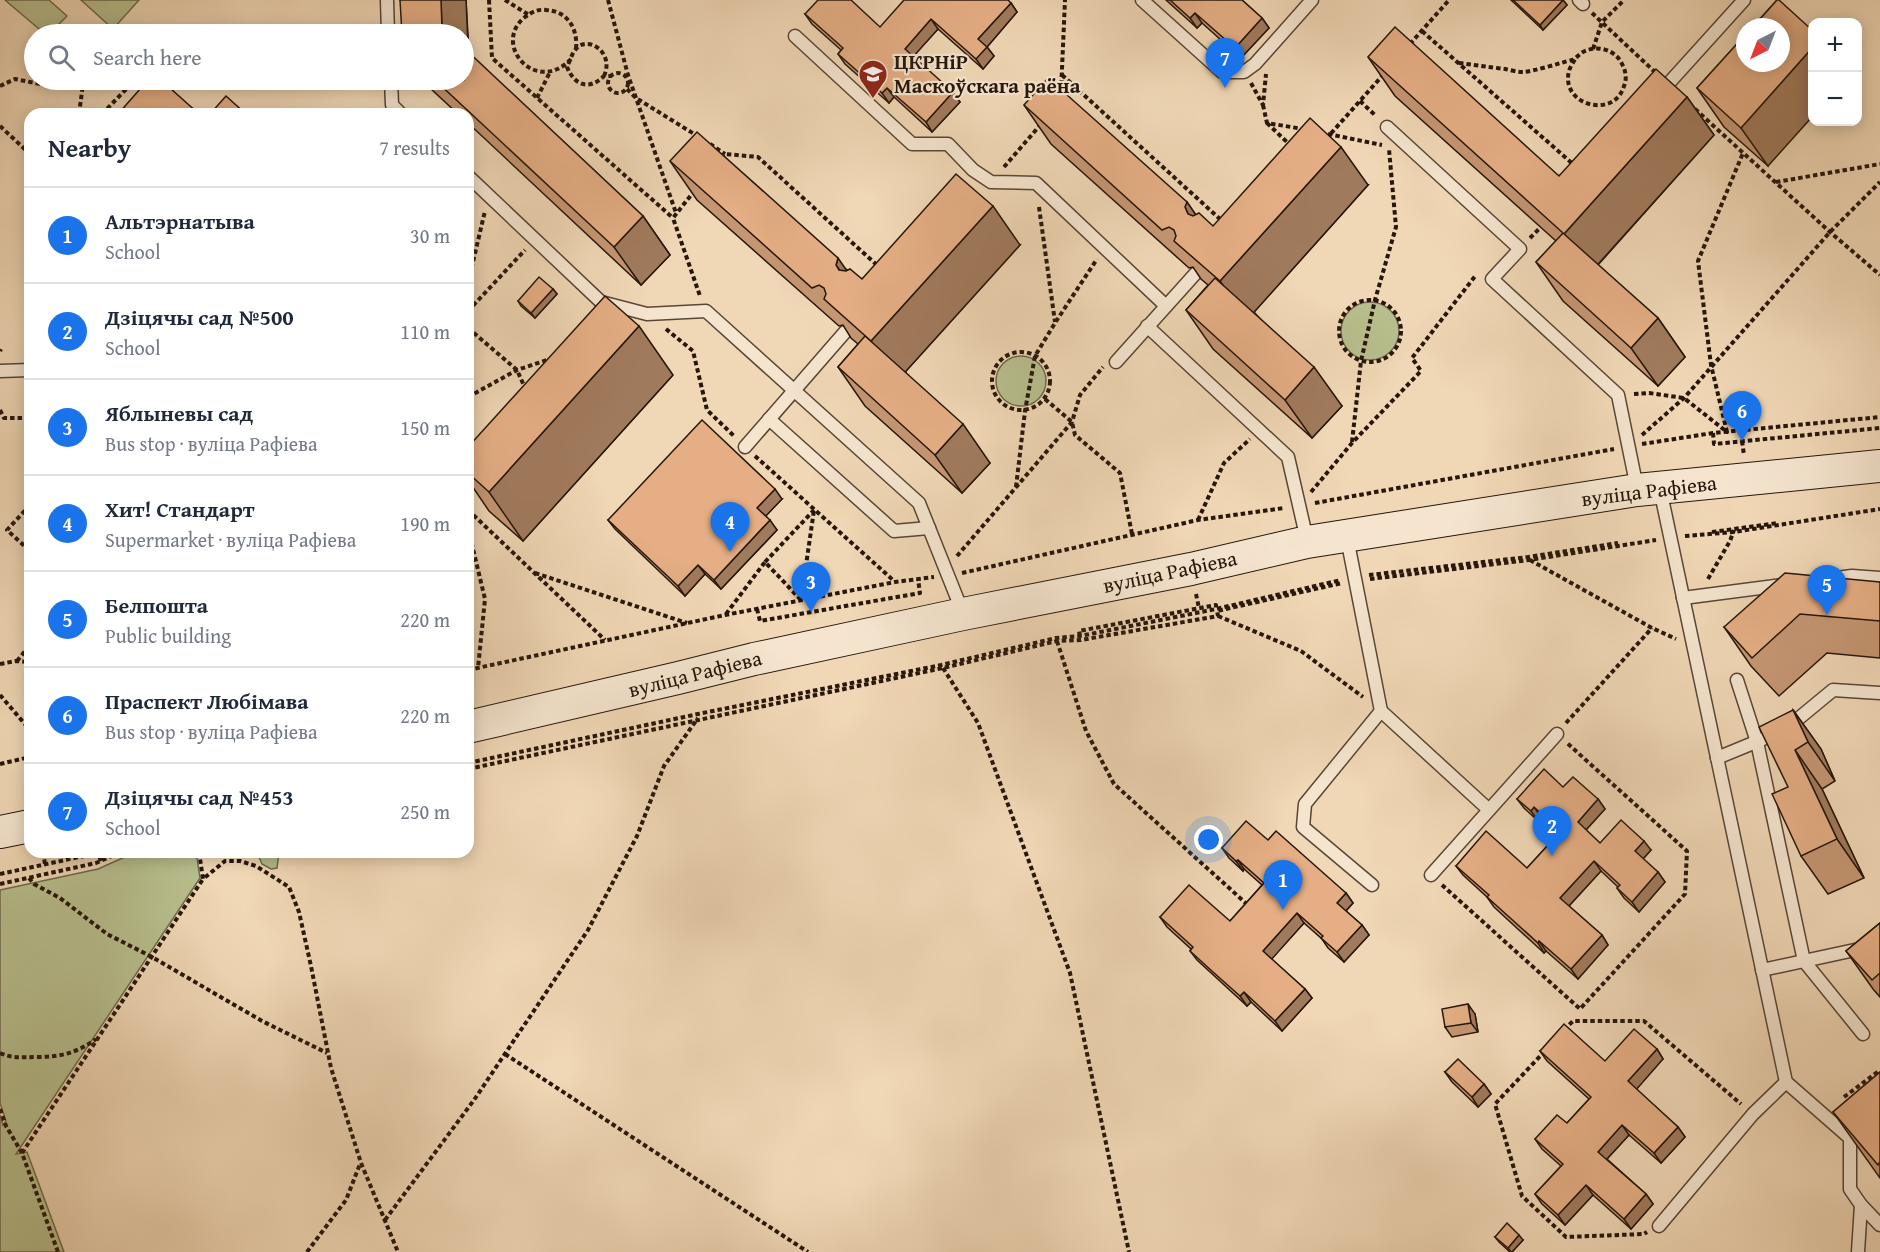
<!DOCTYPE html>
<html lang="en">
<head>
<meta charset="utf-8">
<style>
	body { margin:0; font-family:"Gentium Book Plus",serif; background:#f6f6f7; color:#1f2937 }
	.controls { position:absolute; right:18px; top:18px; display:grid; overflow:hidden; border-radius:12px; box-shadow:0 3px 15px #0003 }
	.controls button { width:54px; height:54px; display:grid; place-items:center; padding:0; border:0; border-bottom:2px solid #e0e1e3; background:#fff; color:#1f2937; font:30px sans-serif }
	.compass { position:absolute; left:1736px; top:18px; width:54px; height:54px; border-radius:50%; background:#fff; box-shadow:0 3px 15px #0003; rotate:222deg }
	.you { position:absolute; left:1209px; top:840px; width:21px; height:21px; margin:-15px; border:4px solid #fff; border-radius:50%; background:#1a73e8; box-shadow:0 0 0 9px #1a73e833 }
	.badge { display:grid; place-items:center; width:39px; height:39px; border-radius:50%; background:#1a73e8; color:#fff; font-size:20px; font-weight:700 }
	.pin { position:absolute; translate:-50% -50px; filter:drop-shadow(0 2px 3px #0008) }
	.pin::after { content:''; position:absolute; top:32px; width:21px; height:18px; background:inherit; clip-path:polygon(0 0,100% 0,50% 100%) }
	.list { margin:0; padding:0; list-style:none }
	h2 { display:flex; justify-content:space-between; align-items:center; height:78px; margin:0; padding:0 24px; font-size:26px }
	h2 small { font-size:20px; font-weight:400; color:#747a83 }
	.list li { display:grid; grid-template-columns:39px 1fr auto; gap:18px; align-items:center; box-sizing:border-box; height:96px; padding:0 24px; border-top:2px solid #e0e1e3 }
	.list b { display:block; font-size:22px; white-space:nowrap }
	.list p { margin:0; font-size:20px; white-space:nowrap; color:#747a83 }
	.list em { font-size:20px; font-style:normal; color:#747a83 }
	.icon { flex:none; width:33px; height:33px; fill:none; stroke:currentColor; stroke-width:2; stroke-linecap:round; stroke-linejoin:round }
	.map { position:relative; flex:none; width:1880px; height:1252px; overflow:hidden }
	.search { position:absolute; background:#fff; box-shadow:0 3px 15px #0003; left:24px; top:24px; width:450px; height:66px; display:flex; align-items:center; gap:15px; box-sizing:border-box; padding:0 21px; border-radius:33px; color:#747a83; font-size:22px }
	.panel { position:absolute; background:#fff; box-shadow:0 3px 15px #0003; left:24px; top:108px; width:450px; height:750px; border-radius:18px }
	.map>svg:first-child { display:block }
	.green { fill:#b8bf8e; stroke:#6f6a4c; stroke-width:1.5 }
	.lines { fill:none; stroke-linecap:round; stroke-linejoin:round }
	.lane-casing { stroke:#584636; stroke-width:15 }
	.secondary-casing { stroke:#26160b; stroke-width:34 }
	.path { stroke:#26160b; stroke-width:4; stroke-dasharray:4.5 3; stroke-linecap:butt }
	.lane { stroke:#f5e5cf; stroke-width:12 }
	.secondary { stroke:#f5e5cf; stroke-width:32 }
	.wall { fill:#c59672; stroke:#26160b; stroke-width:1.5 }
	.shaded-wall { fill:#a07a5c; stroke:#26160b; stroke-width:1.5 }
	.building { fill:#e5ae84; stroke:#26160b; stroke-width:1.5 }
	.labels { text-anchor:middle; stroke-width:4.5; stroke-linejoin:round; paint-order:stroke }
	.poi-label { font-size:21px; font-weight:bold; fill:#26160b; stroke:#f5e5cf; text-anchor:start }
	.street-label { font-size:21px; fill:#26160b; stroke:#f5e5cf }
</style>
</head>
<body>
<div class="map">
<svg width="1880" height="1252" viewBox="0 0 1880 1252">
	<rect width="100%" height="100%" fill="#f0d7b5"/>
	<filter id="stains"><feTurbulence type="fractalNoise" baseFrequency=".00333" numOctaves="4"/><feColorMatrix values="0 0 0 0 .2 0 0 0 0 .09 0 0 0 0 .02 0 0 0 .5 -.17"/></filter>
	<radialGradient id="worn" r=".72"><stop offset=".6" stop-color="#630" stop-opacity="0"/><stop offset="1" stop-color="#630" stop-opacity=".3"/></radialGradient>
	<g class="green">
		<path d="M5 0H49L67 16 49 34H45Z"/>
		<path d="M81 0H139L113 29Z"/>
		<circle cx="1370" cy="331" r="29"/>
		<circle cx="1021" cy="381" r="25"/>
		<path d="M136 852H196L200 878 16 1154 27 1152 64 1252H0V1115L3 1125 6 1121 0 1103V890L98 869Z"/>
		<path d="M257 852H279L277 868 271 869 262 864Z"/>
	</g>
	<g class="lines">
		<g class="lane-casing">
			<g id="lane">
				<path d="M387 0 388 34"/>
				<path d="M1142 0 1222 72H1244L1255 64 1312 0"/>
				<path d="M1579 0 1583 4"/>
				<path d="M795 36 912 144H948L973 170 991 182 1036 183 1166 306"/>
				<path d="M391 80 392 105 401 114"/>
				<path d="M1659 94 1744 0"/>
				<path d="M1387 127 1520 249 1492 279 1618 395 1637 488"/>
				<path d="M468 176 601 302 647 314 706 311 919 503 963 613"/>
				<path d="M1147 326 1288 457 1307 540"/>
				<path d="M1116 362 1195 274"/>
				<path d="M0 371 30 370"/>
				<path d="M769 419 894 531 929 528"/>
				<path d="M745 447 845 332"/>
				<path d="M1660 489 1786 1082 1850 1138V1189L1861 1205 1858 1252"/>
				<path d="M1347 538 1381 711 1488 809"/>
				<path d="M1821 580 1852 576 1880 578"/>
				<path d="M1683 598 1783 585"/>
				<path d="M1737 680 1757 742 1804 961 1863 1034"/>
				<path d="M1787 728 1833 690 1880 693"/>
				<path d="M1717 758 1763 739"/>
				<path d="M1431 875 1557 734"/>
				<path d="M1372 885 1303 827 1305 804 1381 711"/>
				<path d="M1762 970 1864 948 1880 936"/>
				<path d="M1861 1205 1880 1225"/>
				<path d="M1659 1226 1753 1114 1786 1082"/>
			</g>
		</g>
		<g class="secondary-casing">
			<g id="secondary">
				<path d="M468 727 678 678 754 659 963 614 1191 569 1307 542 1637 490 1880 466"/>
				<path d="M0 832 30 826"/>
			</g>
		</g>
		<g class="path">
			<path d="M489 0 492 58 673 218"/>
			<path d="M505 0 529 15"/>
			<path d="M608 0 628 75 676 213"/>
			<path d="M1592 13 1656 73"/>
			<path d="M1422 31 1574 165"/>
			<path d="M1410 44 1449 0"/>
			<path d="M1593 49 1602 22 1624 0"/>
			<path d="M571 59C536 96 491 44 525 17 532 12 538 9 546 10 568 11 578 29 576 49"/>
			<path d="M1459 63C1474 65 1489 67 1505 69 1510 70 1517 72 1523 72 1535 71 1560 63 1572 60 1577 58 1579 54 1583 52 1597 44 1616 50 1622 64 1626 71 1627 79 1624 86 1614 120 1560 105 1569 71 1570 67 1573 63 1575 59"/>
			<circle cx="618" cy="83" r="10"/>
			<path d="M1062 75 1221 220"/>
			<path d="M604 76C615 52 587 35 576 49 572 53 570 61 567 67 574 85 589 91 604 76H611"/>
			<path d="M1251 83 1263 105 1266 74"/>
			<path d="M0 86 15 79 50 86 83 84 104 80"/>
			<path d="M627 89 636 98 699 137"/>
			<path d="M1061 92 1065 0"/>
			<path d="M537 98 550 72"/>
			<path d="M1360 101 1376 116"/>
			<path d="M1263 105 1267 123 1303 129"/>
			<path d="M1695 109 1830 232 1880 275"/>
			<path d="M79 114 83 84"/>
			<path d="M102 114 135 80"/>
			<path d="M1267 123 1290 145"/>
			<path d="M0 126 30 154"/>
			<path d="M1328 134 1382 145"/>
			<path d="M1326 139 1383 75"/>
			<path d="M710 144 725 154"/>
			<path d="M721 158 725 154 758 157 879 267"/>
			<path d="M1004 167 1042 123"/>
			<path d="M1776 182 1880 164"/>
			<path d="M695 190 673 218 700 296"/>
			<path d="M1039 207 1055 322"/>
			<path d="M1530 238 1541 227"/>
			<path d="M468 283 485 211"/>
			<circle cx="1370" cy="331" r="31"/>
			<path d="M468 311 525 250"/>
			<path d="M468 328 517 370 525 388"/>
			<path d="M666 329 693 351 707 410 734 436"/>
			<path d="M0 351 1 349"/>
			<circle cx="1021" cy="381" r="29"/>
			<path d="M1634 394 1649 393 1684 398 1727 432 1711 365 1698 261 1743 153"/>
			<path d="M468 397 517 370 550 359"/>
			<path d="M1045 399 1072 422 1075 435 1120 473 1132 534"/>
			<path d="M0 410 4 418H30"/>
			<path d="M1713 433 1714 444 1880 428"/>
			<path d="M1642 435 1684 398 1830 232 1880 182"/>
			<path d="M1742 441 1744 455"/>
			<path d="M1352 442 1361 361 1375 300 1396 227 1389 149"/>
			<path d="M1642 444 1713 433 1880 417"/>
			<path d="M755 456 894 581"/>
			<path d="M1016 487 1025 411 1035 356 1055 323 1097 259"/>
			<path d="M1311 492 1352 443 1421 371 1412 358 1476 275"/>
			<path d="M1315 503 1614 449"/>
			<path d="M30 505 7 530 30 551"/>
			<path d="M468 510 605 640"/>
			<path d="M1198 520 1224 463 1250 439"/>
			<path d="M468 528 485 599 478 668"/>
			<path d="M1712 532 1778 523"/>
			<path d="M1685 536 1734 532 1880 509"/>
			<path d="M957 556 1072 422 1080 395 1103 367"/>
			<path d="M1530 560 1652 628 1676 639"/>
			<path d="M765 562 814 510"/>
			<path d="M535 573 687 623"/>
			<path d="M962 573 1198 520 1284 508"/>
			<path d="M1369 575 1528 557 1618 543"/>
			<path d="M1370 579 1529 560 1656 540"/>
			<path d="M1708 579 1730 541 1734 530"/>
			<path d="M1196 594 1199 608"/>
			<path d="M757 609 760 621 920 593 918 579"/>
			<path d="M726 614 765 562 801 600 814 510"/>
			<path d="M1218 616 1301 651 1363 697"/>
			<path d="M1080 636 1079 631 1216 605V609"/>
			<path d="M1057 641 1086 731 1114 784 1249 906"/>
			<path d="M17 661 30 645"/>
			<path d="M0 664 16 661 30 662"/>
			<path d="M943 668 978 723 1070 973 1129 1252"/>
			<path d="M468 670 725 615 895 582 934 577"/>
			<path d="M0 695 30 730"/>
			<path d="M1566 723 1652 628"/>
			<path d="M468 763 698 714 941 665 1056 638 1080 636 1216 609 1341 580"/>
			<path d="M0 764 30 757"/>
			<path d="M468 769 943 668 1057 641 1081 640 1218 616 1217 611 1342 583"/>
			<path d="M43 852 45 864"/>
			<path d="M199 852 203 879 225 861H240L256 866 289 887 299 912 311 966 331 1068 361 1163 398 1252"/>
			<path d="M0 874 98 853 101 861"/>
			<path d="M29 878 34 884 60 898 107 934 152 957 262 1021 327 1053"/>
			<path d="M0 884 96 863 121 852"/>
			<path d="M1442 885 1580 1009 1685 894 1687 851 1567 743"/>
			<path d="M1564 1030 1573 1021H1644L1741 1104"/>
			<path d="M1545 1051 1495 1104 1522 1196 1566 1237 1644 1234 1647 1232"/>
			<path d="M0 1053C14 1059 23 1057 37 1057 60 1057 77 1053 96 1039"/>
			<path d="M505 1054 808 1252"/>
			<path d="M1844 1097 1880 1070"/>
			<path d="M0 1109 6 1126 22 1153 58 1252"/>
			<path d="M22 1153 203 879"/>
			<path d="M385 1220 474 1100 588 930 637 836 664 766 698 718"/>
			<path d="M307 1252 346 1200 360 1164"/>
		</g>
		<use href="#lane" class="lane"/>
		<use href="#secondary" class="secondary"/>
	</g>
	<g class="wall">
		<path d="M400 0H466L469 53 643 216 670 255 641 285 468 123V114H458L430 88 424 80H464Z"/>
		<path d="M1166 0H1242L1262 18 1269 28 1241 58 1202 23 1197 28Z"/>
		<path d="M1511 0H1563L1567 5 1543 30Z"/>
		<path d="M1777 0 1768 166 1724 127 1697 88Z"/>
		<path d="M1011 3 1017 12 987 47 994 56 983 69 938 29 913 56 960 102 932 132 894 97 889 103 845 64 838 54 841 50 812 24 805 14 880 27Z"/>
		<path d="M1368 57 1559 176 1687 97 1714 135 1598 265 1658 318 1685 357 1658 386 1563 301 1536 262 1556 241 1395 96Z"/>
		<path d="M1024 105 1187 202 1195 214 1213 226 1368 185 1254 312 1342 406 1312 438 1213 349 1186 310 1208 285 1201 279 1193 267 1189 268 1051 144Z"/>
		<path d="M670 161 862 279 1020 245 905 372 990 463 962 493 865 406 838 367 858 344 851 338 843 325 839 326 697 200Z"/>
		<path d="M553 289 557 294 535 318 521 306 518 301Z"/>
		<path d="M673 375 523 541 489 511 468 480V447Z"/>
		<path d="M782 499 765 516 777 530 721 589 705 574 685 596 615 529 608 520Z"/>
		<path d="M1880 582V658L1827 653 1779 696 1751 666 1724 627Z"/>
		<path d="M1793 710 1821 749 1835 781 1822 789 1864 878 1828 894 1801 856 1788 787Z"/>
		<path d="M1563 787 1598 799 1605 809 1586 830 1600 843 1651 850 1643 859 1658 872 1665 882 1639 912 1624 898 1617 888 1618 887 1601 871 1569 906 1602 935 1608 945 1578 979 1546 951 1544 953 1494 907 1487 897 1463 875 1456 866 1527 868 1559 833 1541 817 1538 821 1524 808 1517 799Z"/>
		<path d="M1268 840 1346 893 1353 903 1346 911 1362 925 1369 935 1344 962 1328 948 1322 939 1304 923 1271 959 1305 989 1312 998 1282 1031 1251 1002 1247 1006 1197 960 1190 951 1191 949 1167 927 1160 917 1230 921 1262 885 1244 869 1243 871 1229 858 1222 848Z"/>
		<path d="M1880 923V997L1873 989 1846 951Z"/>
		<path d="M1475 1014 1478 1032 1452 1037 1445 1027Z"/>
		<path d="M1657 1049 1663 1059 1636 1089 1678 1127 1685 1137 1661 1163 1629 1135 1607 1159 1646 1194 1653 1204 1631 1229 1593 1195 1565 1225 1542 1204 1535 1194 1561 1166 1542 1149 1535 1139 1567 1123 1589 1099 1547 1061 1540 1051 1605 1061Z"/>
		<path d="M1445 1072 1484 1084 1491 1094 1478 1107 1452 1082Z"/>
		<path d="M1880 1072V1178L1833 1112Z"/>
		<path d="M1495 1237 1523 1240 1512 1252H1510L1499 1242Z"/>
	</g>
	<g class="shaded-wall">
		<path d="M441 0H466L469 67 464 59V34H447L442 28Z"/>
		<path d="M1563 0 1567 5 1543 30 1540 25Z"/>
		<path d="M1011 3 1017 12 987 47 994 56 983 69 976 59 978 39Z"/>
		<path d="M1195 13 1202 23 1197 28 1190 18Z"/>
		<path d="M1262 18 1269 28 1241 58 1235 48Z"/>
		<path d="M931 19 938 29 912 58 905 49Z"/>
		<path d="M1812 48V117L1768 166 1741 128Z"/>
		<path d="M887 88 894 97 889 103 882 93Z"/>
		<path d="M953 92 960 102 932 132 926 122Z"/>
		<path d="M1687 97 1714 135 1591 272 1564 234Z"/>
		<path d="M1341 147 1368 185 1247 320 1220 281Z"/>
		<path d="M1187 202 1214 241 1188 214 1185 207Z"/>
		<path d="M993 206 1020 245 898 380 871 341Z"/>
		<path d="M643 216 670 255 641 285 614 247Z"/>
		<path d="M838 258 865 297 863 304 836 265Z"/>
		<path d="M553 289 557 294 535 318 531 313Z"/>
		<path d="M1658 318 1685 357 1658 386 1631 348Z"/>
		<path d="M639 326 673 375 523 541 489 492Z"/>
		<path d="M1314 367 1342 406 1312 438 1285 400Z"/>
		<path d="M963 424 990 463 962 493 935 455Z"/>
		<path d="M775 489 782 499 764 518 757 508Z"/>
		<path d="M770 520 777 530 721 589 714 580Z"/>
		<path d="M698 565 705 574 685 596 678 586Z"/>
		<path d="M1793 710 1821 749 1835 781 1808 742Z"/>
		<path d="M1795 750 1822 789 1864 878 1837 839Z"/>
		<path d="M1598 799 1605 809 1584 832 1578 822Z"/>
		<path d="M1534 807 1541 817 1538 821 1531 811Z"/>
		<path d="M1644 841 1651 850 1641 861 1635 851Z"/>
		<path d="M1238 860 1244 869 1243 871 1236 861Z"/>
		<path d="M1594 861 1601 871 1567 908 1560 898Z"/>
		<path d="M1658 872 1665 882 1639 912 1632 902Z"/>
		<path d="M1346 893 1353 903 1344 913 1337 903Z"/>
		<path d="M1297 913 1304 923 1270 961 1263 951Z"/>
		<path d="M1362 925 1369 935 1344 962 1337 952Z"/>
		<path d="M1602 935 1608 945 1578 979 1571 969Z"/>
		<path d="M1539 941 1546 951 1544 953 1538 943Z"/>
		<path d="M1305 989 1312 998 1282 1031 1275 1021Z"/>
		<path d="M1244 992 1251 1002 1247 1006 1240 996Z"/>
		<path d="M1468 1004 1475 1014 1478 1032 1471 1023Z"/>
		<path d="M1657 1049 1663 1059 1635 1091 1628 1081Z"/>
		<path d="M1484 1084 1491 1094 1478 1107 1472 1097Z"/>
		<path d="M1622 1125 1629 1135 1605 1161 1598 1152Z"/>
		<path d="M1678 1127 1685 1137 1661 1163 1654 1153Z"/>
		<path d="M1586 1185 1593 1195 1565 1225 1558 1215Z"/>
		<path d="M1646 1194 1653 1204 1631 1229 1624 1219Z"/>
		<path d="M1519 1235 1523 1240 1512 1252H1511L1508 1248Z"/>
	</g>
	<g class="building">
		<path d="M400 0H441L442 28 449 34H402Z"/>
		<path d="M818 0H851L880 27 904 0H1008L1011 3 978 39 987 47 976 59 931 19 905 49 953 92 926 122 887 88 882 93 838 54 843 48 805 14Z"/>
		<path d="M1170 0H1242L1262 18 1235 48 1195 13 1190 18Z"/>
		<path d="M1513 0H1563L1540 25Z"/>
		<path d="M1777 0H1779L1812 30V48L1741 128 1697 88 1745 35V63H1781V27H1753Z"/>
		<path d="M1395 27 1559 176 1656 69 1687 97 1564 234 1658 318 1631 348 1536 262 1563 233 1368 57Z"/>
		<path d="M464 48 643 216 614 247 435 80H464Z"/>
		<path d="M1048 78 1187 202 1185 207 1188 214 1193 216 1199 213 1213 226 1310 118 1341 147 1220 281 1174 241 1176 236 1174 230 1169 227 1162 230 1024 105Z"/>
		<path d="M148 80H161L199 114H118Z"/>
		<path d="M226 96 246 114H210Z"/>
		<path d="M697 132 838 258 836 265 839 270 846 271 850 269 862 279 956 174 993 206 871 341 824 299 826 294 824 288 819 285 812 288 670 161Z"/>
		<path d="M539 277 553 289 531 313 518 301Z"/>
		<path d="M1215 278 1314 367 1285 400 1186 310Z"/>
		<path d="M605 296 639 326 489 492 468 473V447Z"/>
		<path d="M865 336 963 424 935 455 838 367Z"/>
		<path d="M702 420 775 489 757 508 770 520 714 580 698 565 678 586 608 520Z"/>
		<path d="M1785 573 1880 582V621L1800 614 1752 658 1724 627Z"/>
		<path d="M1793 710 1808 742 1795 750 1837 839 1801 856 1772 794 1788 787 1759 727Z"/>
		<path d="M1544 769 1563 787 1573 777 1598 799 1578 822 1600 843 1621 820 1644 841 1635 851 1658 872 1632 902 1617 888 1620 885 1594 861 1560 898 1602 935 1571 969 1539 941 1538 943 1487 897 1489 895 1456 866 1486 831 1527 868 1561 831 1534 807 1531 811 1517 799Z"/>
		<path d="M1246 821 1268 840 1276 831 1346 893 1337 903 1362 925 1337 952 1321 938 1323 936 1297 913 1263 951 1305 989 1275 1021 1244 992 1240 996 1213 972 1190 951 1193 947 1160 917 1189 885 1230 921 1264 883 1238 860 1236 861 1222 848Z"/>
		<path d="M1880 923V973L1872 980 1846 951Z"/>
		<path d="M1468 1004 1471 1023 1445 1027 1442 1009Z"/>
		<path d="M1564 1024 1605 1061 1634 1029 1657 1049 1628 1081 1678 1127 1654 1153 1622 1125 1598 1152 1646 1194 1624 1219 1586 1185 1558 1215 1535 1194 1563 1164 1535 1139 1557 1115 1567 1123 1591 1097 1540 1051Z"/>
		<path d="M1458 1059 1484 1084 1472 1097 1445 1072Z"/>
		<path d="M1880 1072V1162L1878 1165 1833 1112Z"/>
		<path d="M1507 1223 1519 1235 1508 1248 1495 1237Z"/>
	</g>
	<defs>
		<g id="school-pin" transform="scale(1.5)"><path d="M0 17L-7.5 6A9.5 9.5 0 1 1 7.5 6Z" fill="#8f2418" stroke="#f5e5cf"/><path d="M0-5L7-2L0 1L-7-2ZM-4 1L0 2.5L4 1V4Q0 6-4 4Z" fill="#fff"/></g>
	</defs>
	<g fill-rule="evenodd">
		<use href="#school-pin" x="873" y="74"/>
	</g>
	<g class="labels">
		<g class="poi-label">
			<text x="894" y="69">ЦКРНіР<tspan x="894" dy="24">Маскоўскага раёна</tspan></text>
		</g>
		<g class="street-label">
			<text transform="translate(1649 491) rotate(-7)" y="7">вуліца Рафіева</text>
			<text transform="translate(1170 572) rotate(-12)" y="7">вуліца Рафіева</text>
			<text transform="translate(695 674) rotate(-14)" y="7">вуліца Рафіева</text>
		</g>
	</g>
	<rect width="100%" height="100%" filter="url(#stains)"/>
	<rect width="100%" height="100%" fill="url(#worn)"/>
</svg>
<div class="controls">
<button>+</button>
<button>−</button>
</div>
<svg class="compass" viewBox="-18 -18 36 36"><path d="M0-13l5 13h-10z" fill="#e53935"/><path d="M0 13l5-13h-10z" fill="#747a83"/></svg>
<div class="you"></div>
<div class="pin badge" style="left:1283px;top:910px">1</div>
<div class="pin badge" style="left:1552px;top:856px">2</div>
<div class="pin badge" style="left:811px;top:612px">3</div>
<div class="pin badge" style="left:730px;top:552px">4</div>
<div class="pin badge" style="left:1827px;top:615px">5</div>
<div class="pin badge" style="left:1742px;top:441px">6</div>
<div class="pin badge" style="left:1225px;top:88px">7</div>
<div class="search"><svg class="icon" aria-label="search" viewBox="0 0 24 24"><circle cx="10" cy="10" r="6"/><path d="M15 15l6 6"/></svg>Search here</div>
<section class="panel">
<h2>Nearby<small>7 results</small></h2>
<ul class="list">
<li><span class="badge">1</span><div><b>Альтэрнатыва</b><p>School</p></div><em>30 m</em></li>
<li><span class="badge">2</span><div><b>Дзіцячы сад №500</b><p>School</p></div><em>110 m</em></li>
<li><span class="badge">3</span><div><b>Яблыневы сад</b><p>Bus stop · вуліца Рафіева</p></div><em>150 m</em></li>
<li><span class="badge">4</span><div><b>Хит! Стандарт</b><p>Supermarket · вуліца Рафіева</p></div><em>190 m</em></li>
<li><span class="badge">5</span><div><b>Белпошта</b><p>Public building</p></div><em>220 m</em></li>
<li><span class="badge">6</span><div><b>Праспект Любімава</b><p>Bus stop · вуліца Рафіева</p></div><em>220 m</em></li>
<li><span class="badge">7</span><div><b>Дзіцячы сад №453</b><p>School</p></div><em>250 m</em></li>
</ul>
</section>
</div>
</body>
</html>
